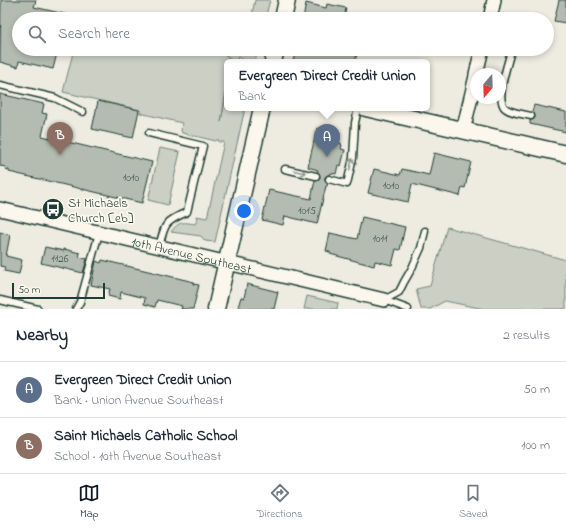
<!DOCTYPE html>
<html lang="en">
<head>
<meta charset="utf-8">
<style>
	body { margin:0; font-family:"Indie Flower",sans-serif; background:#f2f2f3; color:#1f2937 }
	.compass { position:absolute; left:470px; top:68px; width:36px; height:36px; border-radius:50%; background:#fff; box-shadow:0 2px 6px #0003; rotate:199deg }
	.scale { position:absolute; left:12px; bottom:10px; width:93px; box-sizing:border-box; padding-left:4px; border:2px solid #1f3d34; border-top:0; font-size:11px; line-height:14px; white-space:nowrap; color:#1f3d34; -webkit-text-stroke:3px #fbf7ec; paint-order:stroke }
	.you { position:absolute; left:244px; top:211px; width:14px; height:14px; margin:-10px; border:3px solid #fff; border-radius:50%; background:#1a73e8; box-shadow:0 0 0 6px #1a73e833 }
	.badge { display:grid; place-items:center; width:26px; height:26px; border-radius:50%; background:#111827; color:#fff; font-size:13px; font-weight:700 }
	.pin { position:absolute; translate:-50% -33px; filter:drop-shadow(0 1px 2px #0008) }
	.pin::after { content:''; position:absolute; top:21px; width:14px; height:12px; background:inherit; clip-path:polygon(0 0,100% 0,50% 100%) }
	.popup { position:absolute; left:224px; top:59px; width:206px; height:52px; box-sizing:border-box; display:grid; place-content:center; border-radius:6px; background:#fff; filter:drop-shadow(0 1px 3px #0005); font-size:13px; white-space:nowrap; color:#747a83 }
	.popup b { font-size:15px; color:#1f2937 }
	.popup::after { content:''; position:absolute; left:50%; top:100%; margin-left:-8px; border:8px solid transparent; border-top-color:#fff }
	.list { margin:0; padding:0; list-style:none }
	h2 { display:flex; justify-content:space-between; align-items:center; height:52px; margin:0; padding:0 16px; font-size:17px }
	h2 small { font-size:13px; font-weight:400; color:#747a83 }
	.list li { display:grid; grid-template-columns:26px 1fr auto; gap:12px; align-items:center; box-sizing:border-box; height:56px; padding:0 16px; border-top:1px solid #e0e1e3 }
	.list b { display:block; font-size:15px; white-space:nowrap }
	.list p { margin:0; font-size:13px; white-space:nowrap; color:#747a83 }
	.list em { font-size:13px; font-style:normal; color:#747a83 }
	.icon { flex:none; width:22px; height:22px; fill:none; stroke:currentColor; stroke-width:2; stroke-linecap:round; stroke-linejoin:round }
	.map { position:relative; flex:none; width:566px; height:309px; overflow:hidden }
	.search { position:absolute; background:#fff; box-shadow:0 2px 6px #0003; left:12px; right:12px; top:12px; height:44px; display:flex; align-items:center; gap:10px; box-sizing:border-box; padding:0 14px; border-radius:22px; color:#747a83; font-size:15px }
	.sheet { height:164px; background:#fff }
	nav { display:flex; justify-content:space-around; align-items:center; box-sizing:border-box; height:56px; border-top:1px solid #e0e1e3; background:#fff; font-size:11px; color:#747a83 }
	nav a { display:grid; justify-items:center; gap:2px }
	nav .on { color:#111827 }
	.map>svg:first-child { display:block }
	.green { fill:#cbcfc4; stroke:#75867c }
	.building { fill:#b4bbb0; stroke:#1f3d34 }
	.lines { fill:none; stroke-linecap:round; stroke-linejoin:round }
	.service-casing { stroke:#1f3d34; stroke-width:9 }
	.minor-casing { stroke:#1f3d34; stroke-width:16 }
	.tertiary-casing { stroke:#1f3d34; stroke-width:19 }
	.service { stroke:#fbf7ec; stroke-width:6 }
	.minor { stroke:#fbf7ec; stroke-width:13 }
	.tertiary { stroke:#fbf7ec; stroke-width:16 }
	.oneway { stroke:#8d9a90 }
	.labels { text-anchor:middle; stroke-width:3.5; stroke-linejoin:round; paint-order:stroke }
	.number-label { font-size:11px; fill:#445c53 }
	.poi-label { font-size:13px; fill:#1f3d34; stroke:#fbf7ec; text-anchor:start }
	.street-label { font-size:13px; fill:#1f3d34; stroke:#fbf7ec }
</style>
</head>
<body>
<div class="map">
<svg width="566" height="309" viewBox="0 0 566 309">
	<rect width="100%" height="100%" fill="#eeece1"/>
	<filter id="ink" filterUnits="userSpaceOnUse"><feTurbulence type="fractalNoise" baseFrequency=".025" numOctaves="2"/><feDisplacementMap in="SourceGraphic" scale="8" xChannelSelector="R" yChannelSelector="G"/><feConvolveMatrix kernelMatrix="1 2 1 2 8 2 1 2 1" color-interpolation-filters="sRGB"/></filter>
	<g filter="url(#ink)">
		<g class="green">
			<path d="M255 0H270L265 19H251Z"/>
			<path d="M74 49H213L223 52 231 61 227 62V84L221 122 227 90V108H245L215 242 205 241 201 236 171 232C179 221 183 222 195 224L197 220 196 216 207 218 224 142H219L218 139 216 141 182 133 181 130 182 123 140 113V110L63 92Z"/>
			<path d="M215 49H258L255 62H243L241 59 238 57 236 61H232L224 52Z"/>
			<path d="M160 148 180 152 168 205 148 200Z"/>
			<path d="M447 227 566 260V309H484L445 301 430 309H421L416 289 430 286Z"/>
			<path d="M307 296 338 303 337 309H304Z"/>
		</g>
		<g class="building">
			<path d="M1 0H36L34 7 69 15V19H19V49H58L53 69 19 61 18 67 0 62Z"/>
			<path d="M559 0H566V23L554 21Z"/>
			<path d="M306 3 326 8 327 4 346 8 344 19H303Z"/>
			<path d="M296 49H358L355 62H293Z"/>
			<path d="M0 94 44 104 42 113 47 114 42 136 152 162 142 203 9 172V170L5 169 6 167 0 166Z"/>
			<path d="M98 101 139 110 133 138 92 129Z"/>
			<path d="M534 105 566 112V132L530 124V120L534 119 535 117 534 113 532 112Z"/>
			<path d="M317 128 340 133 338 142 341 143V145H342L341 149 345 150 341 166 338 165 336 174 331 173 330 175H328L325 177V180L328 183 327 186H326L317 224 285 216 283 225 262 220 269 190 311 199 315 180 319 179 320 177 319 173 317 172 318 170 308 167Z"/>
			<path d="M434 153 471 162 465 188 462 187 460 196 412 184 408 202 368 193 374 169 400 175 402 169 429 175Z"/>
			<path d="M362 217 405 227 400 250 396 249 392 265 375 261 374 266 330 254V252L326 251 330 233 357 239Z"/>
			<path d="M0 232 10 235 6 256 22 260 19 274 4 271 5 267 0 266Z"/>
			<path d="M45 247 64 251V249L80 253 79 257 87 259 83 273 41 263Z"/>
			<path d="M102 260 194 282 193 284 199 285 193 309H181L182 306 157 300 155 307 144 304 145 298 121 292 120 299 108 296 110 289 91 285 96 261 101 263Z"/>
			<path d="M247 284 278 292 274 309H242V308L238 307 241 297 244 298Z"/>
		</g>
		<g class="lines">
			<g class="service-casing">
				<g id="service">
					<path d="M511 51C508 63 496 96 504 107 509 113 524 114 531 116"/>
					<path d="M0 85 55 98 83 112"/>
					<path d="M149 133 203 146 187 212C164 222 165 224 159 247"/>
					<path d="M285 169 316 176"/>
					<path d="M329 179 347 184 353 158 355 123 358 108"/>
					<path d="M0 300 38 309"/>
					<path d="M384 300 399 292 404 282 412 268 421 248 425 231"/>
					<path d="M384 300 408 309"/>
					<path d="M76 309 80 302 99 233"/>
				</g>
			</g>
			<g class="minor-casing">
				<g id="minor">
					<path d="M490 19 494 0"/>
					<path d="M476 74 482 49"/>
					<path d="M463 131 476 76"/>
					<path id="s1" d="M0 209 384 300"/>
				</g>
			</g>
			<g class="tertiary-casing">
				<g id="tertiary">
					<path d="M283 19 287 0"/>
					<path d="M273 62 276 49"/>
					<path d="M366 108 566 154"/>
					<path d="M216 309 262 108"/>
				</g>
			</g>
			<use href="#service" class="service"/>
			<use href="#minor" class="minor"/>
			<use href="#tertiary" class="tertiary"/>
		</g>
		<defs><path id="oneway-shaft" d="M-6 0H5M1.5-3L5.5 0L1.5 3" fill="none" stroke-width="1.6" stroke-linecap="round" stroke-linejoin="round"/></defs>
		<g class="oneway">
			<use href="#oneway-shaft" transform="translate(351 164) rotate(-77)"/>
			<use href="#oneway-shaft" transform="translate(300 172) rotate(14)"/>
		</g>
	</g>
	<defs>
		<g id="bus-disc" transform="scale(1.15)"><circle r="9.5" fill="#1f3d34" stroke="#fbf7ec"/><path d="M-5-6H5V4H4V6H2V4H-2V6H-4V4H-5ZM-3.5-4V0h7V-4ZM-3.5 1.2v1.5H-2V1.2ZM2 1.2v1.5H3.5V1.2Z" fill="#fff"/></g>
	</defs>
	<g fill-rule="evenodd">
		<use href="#bus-disc" x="53" y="209"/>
	</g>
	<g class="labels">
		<g class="number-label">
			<text x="131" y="181">1010</text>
			<text x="391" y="189">1010</text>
			<text x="307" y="214">1015</text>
			<text x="380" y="242">1011</text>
			<text x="60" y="262">1126</text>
		</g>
		<g class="poi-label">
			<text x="68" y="207">St Michaels<tspan x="68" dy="15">Church [eb]</tspan></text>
		</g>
		<g class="street-label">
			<text dy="5" stroke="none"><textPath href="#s1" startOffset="197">10th Avenue Southeast</textPath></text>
		</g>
	</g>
</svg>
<svg class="compass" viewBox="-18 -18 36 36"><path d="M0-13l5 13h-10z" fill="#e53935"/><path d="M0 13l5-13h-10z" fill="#747a83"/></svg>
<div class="scale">50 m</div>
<div class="you"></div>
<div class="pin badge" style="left:327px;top:157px;background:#5c6f8a">A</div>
<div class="popup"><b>Evergreen Direct Credit Union</b>Bank</div>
<div class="pin badge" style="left:60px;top:155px;background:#8d6e63">B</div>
<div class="search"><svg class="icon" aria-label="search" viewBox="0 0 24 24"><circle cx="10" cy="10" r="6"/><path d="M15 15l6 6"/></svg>Search here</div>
</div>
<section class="sheet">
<h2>Nearby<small>2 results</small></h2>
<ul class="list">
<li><span class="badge" style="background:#5c6f8a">A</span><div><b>Evergreen Direct Credit Union</b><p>Bank · Union Avenue Southeast</p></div><em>50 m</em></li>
<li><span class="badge" style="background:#8d6e63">B</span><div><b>Saint Michaels Catholic School</b><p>School · 10th Avenue Southeast</p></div><em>100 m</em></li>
</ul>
</section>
<nav>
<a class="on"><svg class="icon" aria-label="map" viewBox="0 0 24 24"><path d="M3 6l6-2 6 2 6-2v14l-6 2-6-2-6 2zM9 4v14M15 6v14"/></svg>Map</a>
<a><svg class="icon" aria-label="directions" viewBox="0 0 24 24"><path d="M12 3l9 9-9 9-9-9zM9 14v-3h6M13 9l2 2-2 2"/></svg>Directions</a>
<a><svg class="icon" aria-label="saved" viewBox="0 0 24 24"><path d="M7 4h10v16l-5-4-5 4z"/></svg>Saved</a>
</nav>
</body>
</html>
